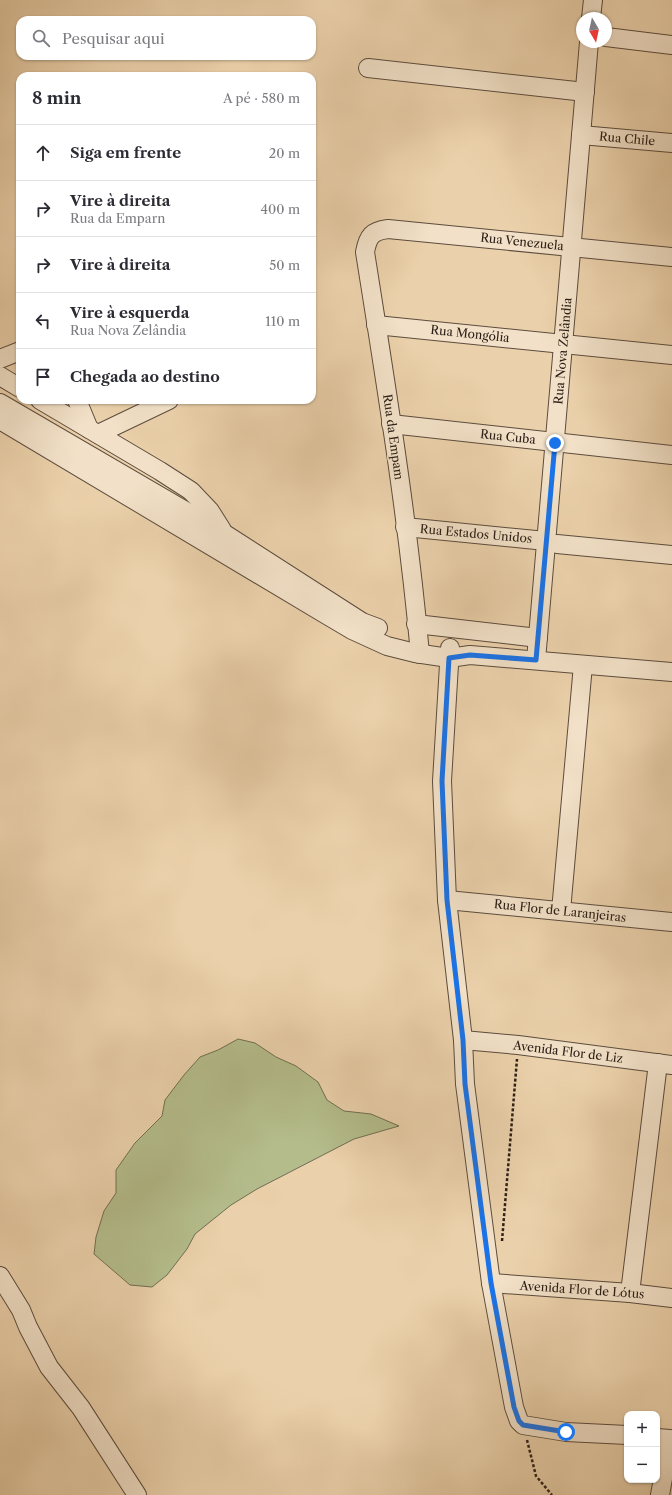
<!DOCTYPE html>
<html lang="pt">
<head>
<meta charset="utf-8">
<style>
	body { margin:0; font-family:"Libre Caslon Text",serif; background:#f2f2f3; color:#2b2b33 }
	.controls { position:absolute; right:12px; bottom:12px; display:grid; overflow:hidden; border-radius:8px; box-shadow:0 1px 3px #0004 }
	.controls button { width:36px; height:36px; display:grid; place-items:center; padding:0; border:0; border-bottom:1px solid #e1e1e2; background:#fff; color:#2b2b33; font:20px sans-serif }
	.compass { position:absolute; left:576px; top:12px; width:36px; height:36px; border-radius:50%; background:#fff; box-shadow:0 1px 3px #0004; rotate:171deg }
	.stop { position:absolute; width:12px; height:12px; margin:-9px; border:3px solid #1a73e8; border-radius:50%; background:#fff }
	.stop.end { background:#1a73e8; border-color:#fff; box-shadow:0 1px 4px #0008 }
	.list { margin:0; padding:0; list-style:none }
	h2 { display:flex; justify-content:space-between; align-items:center; height:52px; margin:0; padding:0 16px; font-size:17px }
	h2 small { font-size:13px; font-weight:400; color:#7c7c81 }
	.list li { display:grid; grid-template-columns:26px 1fr auto; gap:12px; align-items:center; box-sizing:border-box; height:56px; padding:0 16px; border-top:1px solid #e1e1e2 }
	.list b { display:block; font-size:15px; white-space:nowrap }
	.list p { margin:0; font-size:13px; white-space:nowrap; color:#7c7c81 }
	.list em { font-size:13px; font-style:normal; color:#7c7c81 }
	.icon { flex:none; width:22px; height:22px; fill:none; stroke:currentColor; stroke-width:2; stroke-linecap:round; stroke-linejoin:round }
	.map { position:relative; flex:none; width:672px; height:1495px; overflow:hidden }
	.search { position:absolute; background:#fff; box-shadow:0 1px 3px #0004; left:16px; top:16px; width:300px; height:44px; display:flex; align-items:center; gap:10px; box-sizing:border-box; padding:0 14px; border-radius:12px; color:#7c7c81; font-size:15px }
	.panel { position:absolute; background:#fff; box-shadow:0 1px 3px #0004; left:16px; top:72px; width:300px; height:332px; border-radius:12px }
	.map>svg:first-child { display:block }
	.green { fill:#b4bc8b; stroke:#706e52 }
	.lines { fill:none; stroke-linecap:round; stroke-linejoin:round }
	.minor-casing { stroke:#5c4c3d; stroke-width:20 }
	.path { stroke:#2d2018; stroke-width:2.5; stroke-dasharray:3 2; stroke-linecap:butt }
	.minor { stroke:#f2e1c8; stroke-width:18 }
	.route { stroke:#1a73e8; stroke-width:5 }
	.labels { text-anchor:middle; stroke-width:3; stroke-linejoin:round; paint-order:stroke }
	.street-label { font-size:12px; fill:#2d2018; stroke:#f2e1c8 }
</style>
</head>
<body>
<div class="map">
<svg width="672" height="1495" viewBox="0 0 672 1495">
	<rect width="100%" height="100%" fill="#ebd1ab"/>
	<filter id="stains"><feTurbulence type="fractalNoise" baseFrequency=".005" numOctaves="4"/><feColorMatrix values="0 0 0 0 .2 0 0 0 0 .09 0 0 0 0 .02 0 0 0 .5 -.17"/></filter>
	<radialGradient id="worn" r=".72"><stop offset=".6" stop-color="#630" stop-opacity="0"/><stop offset="1" stop-color="#630" stop-opacity=".3"/></radialGradient>
	<path class="green" d="M238 1039 255 1043 276 1057 296 1066 318 1082 327 1100 344 1111 371 1114 399 1126 354 1139 257 1189 231 1205 195 1234 187 1249 167 1275 152 1287 130 1285 94 1254 96 1237 104 1211 116 1193V1170L135 1143 162 1116 165 1100 184 1075 200 1057 218 1050Z"/>
	<g class="lines">
		<g class="minor-casing">
			<g id="minor">
				<path d="M591 18 593 0"/>
				<path d="M606 37 672 45"/>
				<path d="M368 68 585 92"/>
				<path d="M581 135 672 143"/>
				<path d="M376 325 672 355"/>
				<path d="M0 359 20 351"/>
				<path d="M0 376 20 388"/>
				<path d="M40 400 160 471 191 491 210 511 222 530"/>
				<path d="M77 400 89 429"/>
				<path d="M0 403 225 534 362 622 378 628"/>
				<path d="M0 420 325 614 352 630 387 646 415 653 449 658 470 655 672 672"/>
				<path d="M391 424 672 455"/>
				<path d="M98 434 169 400"/>
				<path d="M405 527 546 541"/>
				<path d="M557 544 672 555"/>
				<path d="M416 624 538 638"/>
				<path d="M450 648 442 781 447 900 463 1040 465 1084 491 1283 514 1407 519 1421 523 1425 566 1432 627 1435"/>
				<path d="M420 654C408 519 386 385 365 252 368 236 372 231 388 229L672 257"/>
				<path d="M536 660 589 42"/>
				<path d="M447 900 672 922"/>
				<path d="M561 911 583 665"/>
				<path d="M463 1040 518 1045 672 1065"/>
				<path d="M0 1276 21 1310 28 1327 49 1367 81 1408 137 1495"/>
				<path d="M491 1283 630 1293 672 1298"/>
				<path d="M630 1293 658 1063"/>
				<path d="M657 1438 670 1439 660 1495"/>
			</g>
		</g>
		<g class="path">
			<path d="M502 1241 517 1059"/>
			<path d="M527 1440 536 1476 552 1495"/>
		</g>
		<use href="#minor" class="minor"/>
	</g>
	<g class="lines">
		<path class="route" d="M555 443 536 660 470 655 449 658 442 781 447 900 463 1040 465 1084 491 1283 514 1407 519 1421 523 1425 566 1432"/>
	</g>
	<g class="labels">
		<g class="street-label">
			<text transform="translate(627 139) rotate(5)" y="4">Rua Chile</text>
			<text transform="translate(522 242) rotate(6)" y="4">Rua Venezuela</text>
			<text transform="translate(470 334) rotate(6)" y="4">Rua Mongólia</text>
			<text transform="translate(563 351) rotate(-85)" y="4">Rua Nova Zelândia</text>
			<text transform="translate(393 437) rotate(82)" y="4">Rua da Empam</text>
			<text transform="translate(508 437) rotate(6)" y="4">Rua Cuba</text>
			<text transform="translate(476 534) rotate(5)" y="4">Rua Estados Unidos</text>
			<text transform="translate(560 911) rotate(6)" y="4">Rua Flor de Laranjeiras</text>
			<text transform="translate(568 1052) rotate(7)" y="4">Avenida Flor de Liz</text>
			<text transform="translate(582 1290) rotate(4)" y="4">Avenida Flor de Lótus</text>
		</g>
	</g>
	<rect width="100%" height="100%" filter="url(#stains)"/>
	<rect width="100%" height="100%" fill="url(#worn)"/>
</svg>
<div class="controls">
<button>+</button>
<button>−</button>
</div>
<svg class="compass" viewBox="-18 -18 36 36"><path d="M0-13l5 13h-10z" fill="#e53935"/><path d="M0 13l5-13h-10z" fill="#7c7c81"/></svg>
<div class="stop" style="left:566px;top:1432px"></div>
<div class="stop end" style="left:555px;top:443px"></div>
<div class="search"><svg class="icon" aria-label="search" viewBox="0 0 24 24"><circle cx="10" cy="10" r="6"/><path d="M15 15l6 6"/></svg>Pesquisar aqui</div>
<section class="panel">
<h2>8 min<small>A pé · 580 m</small></h2>
<ul class="list">
<li><svg class="icon" aria-label="ahead" viewBox="0 0 24 24"><path d="M12 20V5M6 11l6-6 6 6"/></svg><div><b>Siga em frente</b></div><em>20 m</em></li>
<li><svg class="icon" aria-label="right" viewBox="0 0 24 24"><path d="M7 20v-9h11M14 6l5 5-5 5"/></svg><div><b>Vire à direita</b><p>Rua da Emparn</p></div><em>400 m</em></li>
<li><svg class="icon" aria-label="right" viewBox="0 0 24 24"><path d="M7 20v-9h11M14 6l5 5-5 5"/></svg><div><b>Vire à direita</b></div><em>50 m</em></li>
<li><svg class="icon" aria-label="left" viewBox="0 0 24 24"><path d="M17 20v-9H6M10 6l-5 5 5 5"/></svg><div><b>Vire à esquerda</b><p>Rua Nova Zelândia</p></div><em>110 m</em></li>
<li><svg class="icon" aria-label="arrive" viewBox="0 0 24 24"><path d="M6 21V4h12l-3 4 3 4H6"/></svg><div><b>Chegada ao destino</b></div></li>
</ul>
</section>
</div>
</body>
</html>
